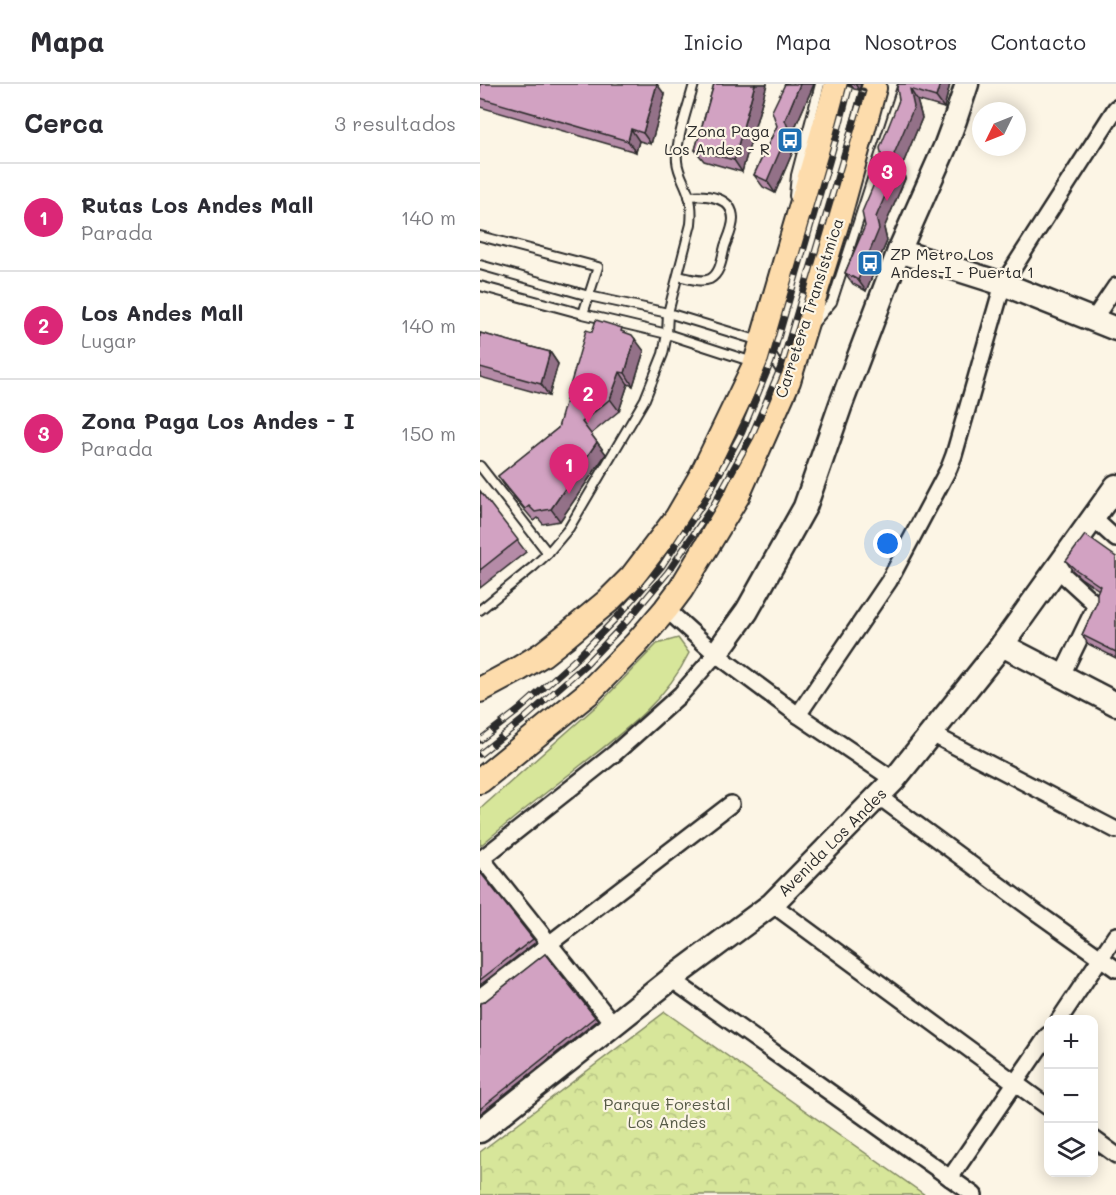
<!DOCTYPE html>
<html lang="es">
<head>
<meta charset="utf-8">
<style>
	body { margin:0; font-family:Mali,sans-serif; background:#f2f2f3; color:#2b2b33 }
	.controls { position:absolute; right:18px; bottom:18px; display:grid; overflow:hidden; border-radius:12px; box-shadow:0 3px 15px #0003 }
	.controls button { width:54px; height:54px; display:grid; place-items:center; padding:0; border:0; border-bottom:2px solid #e1e1e2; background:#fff; color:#2b2b33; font:30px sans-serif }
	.compass { position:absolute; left:492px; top:18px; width:54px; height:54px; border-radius:50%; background:#fff; box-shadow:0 3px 15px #0003; rotate:227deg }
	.you { position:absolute; left:408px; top:460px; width:21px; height:21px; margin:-15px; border:4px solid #fff; border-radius:50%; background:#1a73e8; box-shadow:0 0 0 9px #1a73e833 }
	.badge { display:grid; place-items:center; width:39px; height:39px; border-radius:50%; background:#db2777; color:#fff; font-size:20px; font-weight:700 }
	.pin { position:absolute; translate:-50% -50px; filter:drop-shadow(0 2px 3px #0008) }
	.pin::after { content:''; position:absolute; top:32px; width:21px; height:18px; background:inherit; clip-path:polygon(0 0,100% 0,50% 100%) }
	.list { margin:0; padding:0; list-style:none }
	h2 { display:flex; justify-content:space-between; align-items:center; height:78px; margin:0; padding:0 24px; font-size:26px }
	h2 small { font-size:20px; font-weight:400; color:#7c7c81 }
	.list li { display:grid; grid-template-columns:39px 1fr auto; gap:18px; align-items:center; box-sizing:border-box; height:108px; padding:0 24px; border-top:2px solid #e1e1e2 }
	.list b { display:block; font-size:22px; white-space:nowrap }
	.list p { margin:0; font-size:20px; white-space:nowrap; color:#7c7c81 }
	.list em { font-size:20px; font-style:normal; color:#7c7c81 }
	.icon { flex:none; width:33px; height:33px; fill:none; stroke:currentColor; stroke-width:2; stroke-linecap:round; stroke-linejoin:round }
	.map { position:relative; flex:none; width:636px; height:1111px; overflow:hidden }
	header { display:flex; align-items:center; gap:36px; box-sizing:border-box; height:84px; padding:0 30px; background:#fff; border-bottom:2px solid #e1e1e2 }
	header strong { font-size:28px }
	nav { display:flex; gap:33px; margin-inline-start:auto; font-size:21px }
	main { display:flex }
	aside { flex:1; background:#fff }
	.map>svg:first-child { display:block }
	.forest { fill:url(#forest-crowns); stroke:#818862; stroke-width:1.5 }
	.park { fill:#d7e69a; stroke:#818862; stroke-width:1.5 }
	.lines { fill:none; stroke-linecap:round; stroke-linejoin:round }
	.lane-casing { stroke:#2b2b2b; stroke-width:12 }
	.street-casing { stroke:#2b2b2b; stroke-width:20 }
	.secondary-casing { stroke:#2b2b2b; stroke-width:27 }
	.primary-casing { stroke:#2b2b2b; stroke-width:28 }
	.lane { stroke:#fcf5e5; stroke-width:8 }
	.street { stroke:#fcf5e5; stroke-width:15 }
	.secondary { stroke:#fcf5e5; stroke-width:22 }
	.primary { stroke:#fddcac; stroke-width:24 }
	.rail-casing { stroke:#2b2b2b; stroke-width:7 }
	.rail { stroke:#fcf5e5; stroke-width:4.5; stroke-dasharray:14; stroke-linecap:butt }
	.wall { fill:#b58ba7; stroke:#2b2b2b; stroke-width:1.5 }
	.shaded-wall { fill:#937188; stroke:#2b2b2b; stroke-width:1.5 }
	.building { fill:#d2a2c2; stroke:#2b2b2b; stroke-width:1.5 }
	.labels { text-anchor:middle; stroke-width:4.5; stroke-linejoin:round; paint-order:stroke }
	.poi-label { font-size:16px; fill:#2b2b2b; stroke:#fcf5e5; text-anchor:end }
	.street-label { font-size:16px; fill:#2b2b2b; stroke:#fcf5e5 }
	.park-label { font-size:16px; fill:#565a47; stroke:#fcf5e5 }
</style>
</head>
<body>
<header>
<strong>Mapa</strong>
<nav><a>Inicio</a><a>Mapa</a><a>Nosotros</a><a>Contacto</a></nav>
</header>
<main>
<aside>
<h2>Cerca<small>3 resultados</small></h2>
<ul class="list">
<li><span class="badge">1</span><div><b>Rutas Los Andes Mall</b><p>Parada</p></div><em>140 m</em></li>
<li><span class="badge">2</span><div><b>Los Andes Mall</b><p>Lugar</p></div><em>140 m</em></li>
<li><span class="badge">3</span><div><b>Zona Paga Los Andes - I</b><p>Parada</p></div><em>150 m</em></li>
</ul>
</aside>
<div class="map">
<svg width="636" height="1111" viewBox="0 0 636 1111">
	<defs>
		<pattern id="forest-crowns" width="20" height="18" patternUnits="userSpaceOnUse" patternTransform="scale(1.5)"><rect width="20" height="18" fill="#d7e69a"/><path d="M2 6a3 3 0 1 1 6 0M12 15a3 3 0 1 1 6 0" fill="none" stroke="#b9c585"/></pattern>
	</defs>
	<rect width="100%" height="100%" fill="#fcf5e5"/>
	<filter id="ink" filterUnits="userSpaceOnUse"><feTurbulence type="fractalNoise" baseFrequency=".0167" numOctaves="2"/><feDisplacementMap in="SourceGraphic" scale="12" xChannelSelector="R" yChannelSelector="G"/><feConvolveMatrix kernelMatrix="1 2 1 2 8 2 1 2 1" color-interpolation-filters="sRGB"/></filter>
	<g filter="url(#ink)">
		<path class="forest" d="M185 928 445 1111H0V1068Z"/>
		<path class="park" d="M198 554 209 569C186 617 142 649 101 681 67 708 33 734 0 762V725L122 617 177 560Z"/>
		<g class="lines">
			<g class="lane-casing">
				<g id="lane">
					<path d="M314 112 316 91 340 0"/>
					<path d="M0 152 118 183 103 230"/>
					<path d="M0 181 109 212 188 229 283 258 305 293"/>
					<path d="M198 192C208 194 220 199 230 195 241 189 242 173 245 162 248 154 253 144 253 135 253 113 226 110 209 112"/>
					<path d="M0 202 103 230 187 250 273 278"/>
					<path d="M335 238 352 218 423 0"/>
					<path d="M0 382 68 469"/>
					<path d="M0 526 53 483 68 469 89 444 165 315 183 270 187 250 188 229 211 140C212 130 212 121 209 112 206 100 198 90 197 77 195 58 209 20 214 0"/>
				</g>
			</g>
			<g class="street-casing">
				<g id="street">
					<path d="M613 236 636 202"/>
					<path d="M613 434 636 455"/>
					<path d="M577 485 612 517 615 523 582 591"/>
					<path d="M186 525 236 570 318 631 414 696"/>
					<path d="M318 631 409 497 469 384 474 371 523 200 636 24"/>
					<path d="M450 649 636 746"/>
					<path d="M398 712 553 826 636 885"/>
					<path d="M2 775 134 941"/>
					<path d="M0 776 134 670 201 610 236 570"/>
					<path d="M292 820 568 1023"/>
					<path d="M191 895 494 1111"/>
					<path d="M0 913 251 720"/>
					<path d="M579 936 636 851"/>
					<path d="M614 1055 636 1071"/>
					<path d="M470 1094 568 951"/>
				</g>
			</g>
			<g class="secondary-casing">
				<g id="secondary">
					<path d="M419 167 523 200 636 245"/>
					<path d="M522 561 636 620"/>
					<path d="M236 570 267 527 325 423 361 320 419 167 465 63 475 36 487 0"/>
					<path d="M0 1047 191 895 292 820 414 696 522 561 636 402"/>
				</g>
			</g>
			<g class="primary-casing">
				<g id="primary">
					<path d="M0 606 37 586 63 570 87 551 128 517 152 493 197 434 222 391 276 279 357 0"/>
					<path d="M0 697 107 610 156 560 186 525 201 505 257 412 308 297 358 135 394 4"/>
				</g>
			</g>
			<use href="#lane" class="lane"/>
			<use href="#street" class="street"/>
			<use href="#secondary" class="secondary"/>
			<use href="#primary" class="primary"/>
			<g class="rail-casing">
				<g id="rail">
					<path d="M0 656 39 626 98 573 141 529 181 483 225 416 262 348 291 278 356 54 370 1"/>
					<path d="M0 670 45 634 105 581 149 535 188 488 234 420 271 353 301 283 383 7"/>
				</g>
			</g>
			<use href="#rail" class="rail"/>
		</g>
		<g class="wall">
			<path d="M0 0 185 11 171 60 159 57 156 68 0 23Z"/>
			<path d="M234 0H287L262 88 224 77 215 66Z"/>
			<path d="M305 0H334L313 48 317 58 295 109 283 103 274 91 297 42Z"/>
			<path d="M370 0H381L379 6 374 5Z"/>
			<path d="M418 0H470L464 24 437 16 442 34 422 82 425 95 404 144 407 157 386 207 373 200 365 189 385 142 419 16Z"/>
			<path d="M112 248 146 249 164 267 153 302 148 300 139 327 111 350 126 370 80 437 63 440 58 434 54 437 26 404 18 392 78 344Z"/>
			<path d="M0 249 70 268 78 280 69 312 0 293Z"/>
			<path d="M0 407 46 468 0 504Z"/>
			<path d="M636 473V574L608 560 602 551 617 518 619 506 601 494 592 486 586 477Z"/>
			<path d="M0 788 56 858 0 901Z"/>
			<path d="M65 870 118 936 0 1030V919L4 918Z"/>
		</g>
		<g class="shaded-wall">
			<path d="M177 0 185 11 171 60 163 49Z"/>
			<path d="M275 0H287L262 88 254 76Z"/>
			<path d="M320 0H334L313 48 317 58 295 109 287 97 305 36Z"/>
			<path d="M375 0H381L379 6Z"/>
			<path d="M460 0H470L464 24 456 13Z"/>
			<path d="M430 5 437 16 442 34 422 82 425 95 404 144 407 157 386 207 378 196 414 70Z"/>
			<path d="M151 45 159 57 156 68 148 57Z"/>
			<path d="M155 255 164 267 153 302 145 289Z"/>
			<path d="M70 268 78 280 69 312 61 300Z"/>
			<path d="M140 288 148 300 139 327 130 315Z"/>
			<path d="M117 358 126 370 80 437 71 425Z"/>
		</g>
		<g class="building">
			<path d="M0 0H177L163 49 151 45 148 57 0 14Z"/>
			<path d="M234 0H275L254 76 215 66Z"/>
			<path d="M305 0H320L305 36 309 46 287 97 274 91 297 42 292 27Z"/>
			<path d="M418 0H460L456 13 430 5 434 23 414 70 417 84 396 133 399 145 378 196 365 189 385 142 382 128 403 79 400 64 419 16 417 4Z"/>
			<path d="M116 236 142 244 141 247 152 251 155 255 145 289 140 288 130 315 102 338 117 358 71 425 55 428 49 422 45 425 18 392 78 344 106 246 112 248Z"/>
			<path d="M0 249 70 268 61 300 0 283Z"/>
			<path d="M0 407 38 456 0 486Z"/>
			<path d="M605 451 636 473V568L602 551 617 518V509L620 502 595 485 586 477Z"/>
			<path d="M0 788 53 855 0 896Z"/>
			<path d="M65 870 115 933 0 1025V919L4 918Z"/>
		</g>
	</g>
	<defs>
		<g id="bus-square" transform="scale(1.35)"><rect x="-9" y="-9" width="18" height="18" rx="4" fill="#1f6fb2" stroke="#fcf5e5"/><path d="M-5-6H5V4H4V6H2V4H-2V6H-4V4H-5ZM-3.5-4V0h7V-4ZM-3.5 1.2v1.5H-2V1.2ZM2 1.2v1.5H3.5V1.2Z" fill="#fff"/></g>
	</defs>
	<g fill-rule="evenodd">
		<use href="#bus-square" x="310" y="56"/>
		<use href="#bus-square" x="390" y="179"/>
	</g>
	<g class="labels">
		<g class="poi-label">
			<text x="290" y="53">Zona Paga<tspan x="290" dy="18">Los Andes - R</tspan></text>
			<text x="410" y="176" text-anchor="start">ZP Metro Los<tspan x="410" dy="18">Andes-I - Puerta 1</tspan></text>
		</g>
		<g class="street-label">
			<text transform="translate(329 224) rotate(-72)" y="6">Carretera Transístmica</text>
			<text transform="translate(352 758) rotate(-45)" y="6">Avenida Los Andes</text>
		</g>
		<g class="park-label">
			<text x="187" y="1026">Parque Forestal<tspan x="187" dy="18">Los Andes</tspan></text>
		</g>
	</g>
</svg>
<div class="controls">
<button>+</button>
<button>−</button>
<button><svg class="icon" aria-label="layers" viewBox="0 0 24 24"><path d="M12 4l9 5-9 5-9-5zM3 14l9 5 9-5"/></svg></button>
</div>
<svg class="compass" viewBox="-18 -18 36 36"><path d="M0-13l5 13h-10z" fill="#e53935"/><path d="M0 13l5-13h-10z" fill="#7c7c81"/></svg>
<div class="you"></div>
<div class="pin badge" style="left:89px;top:410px">1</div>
<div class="pin badge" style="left:108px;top:339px">2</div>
<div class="pin badge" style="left:407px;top:117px">3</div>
</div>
</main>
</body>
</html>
